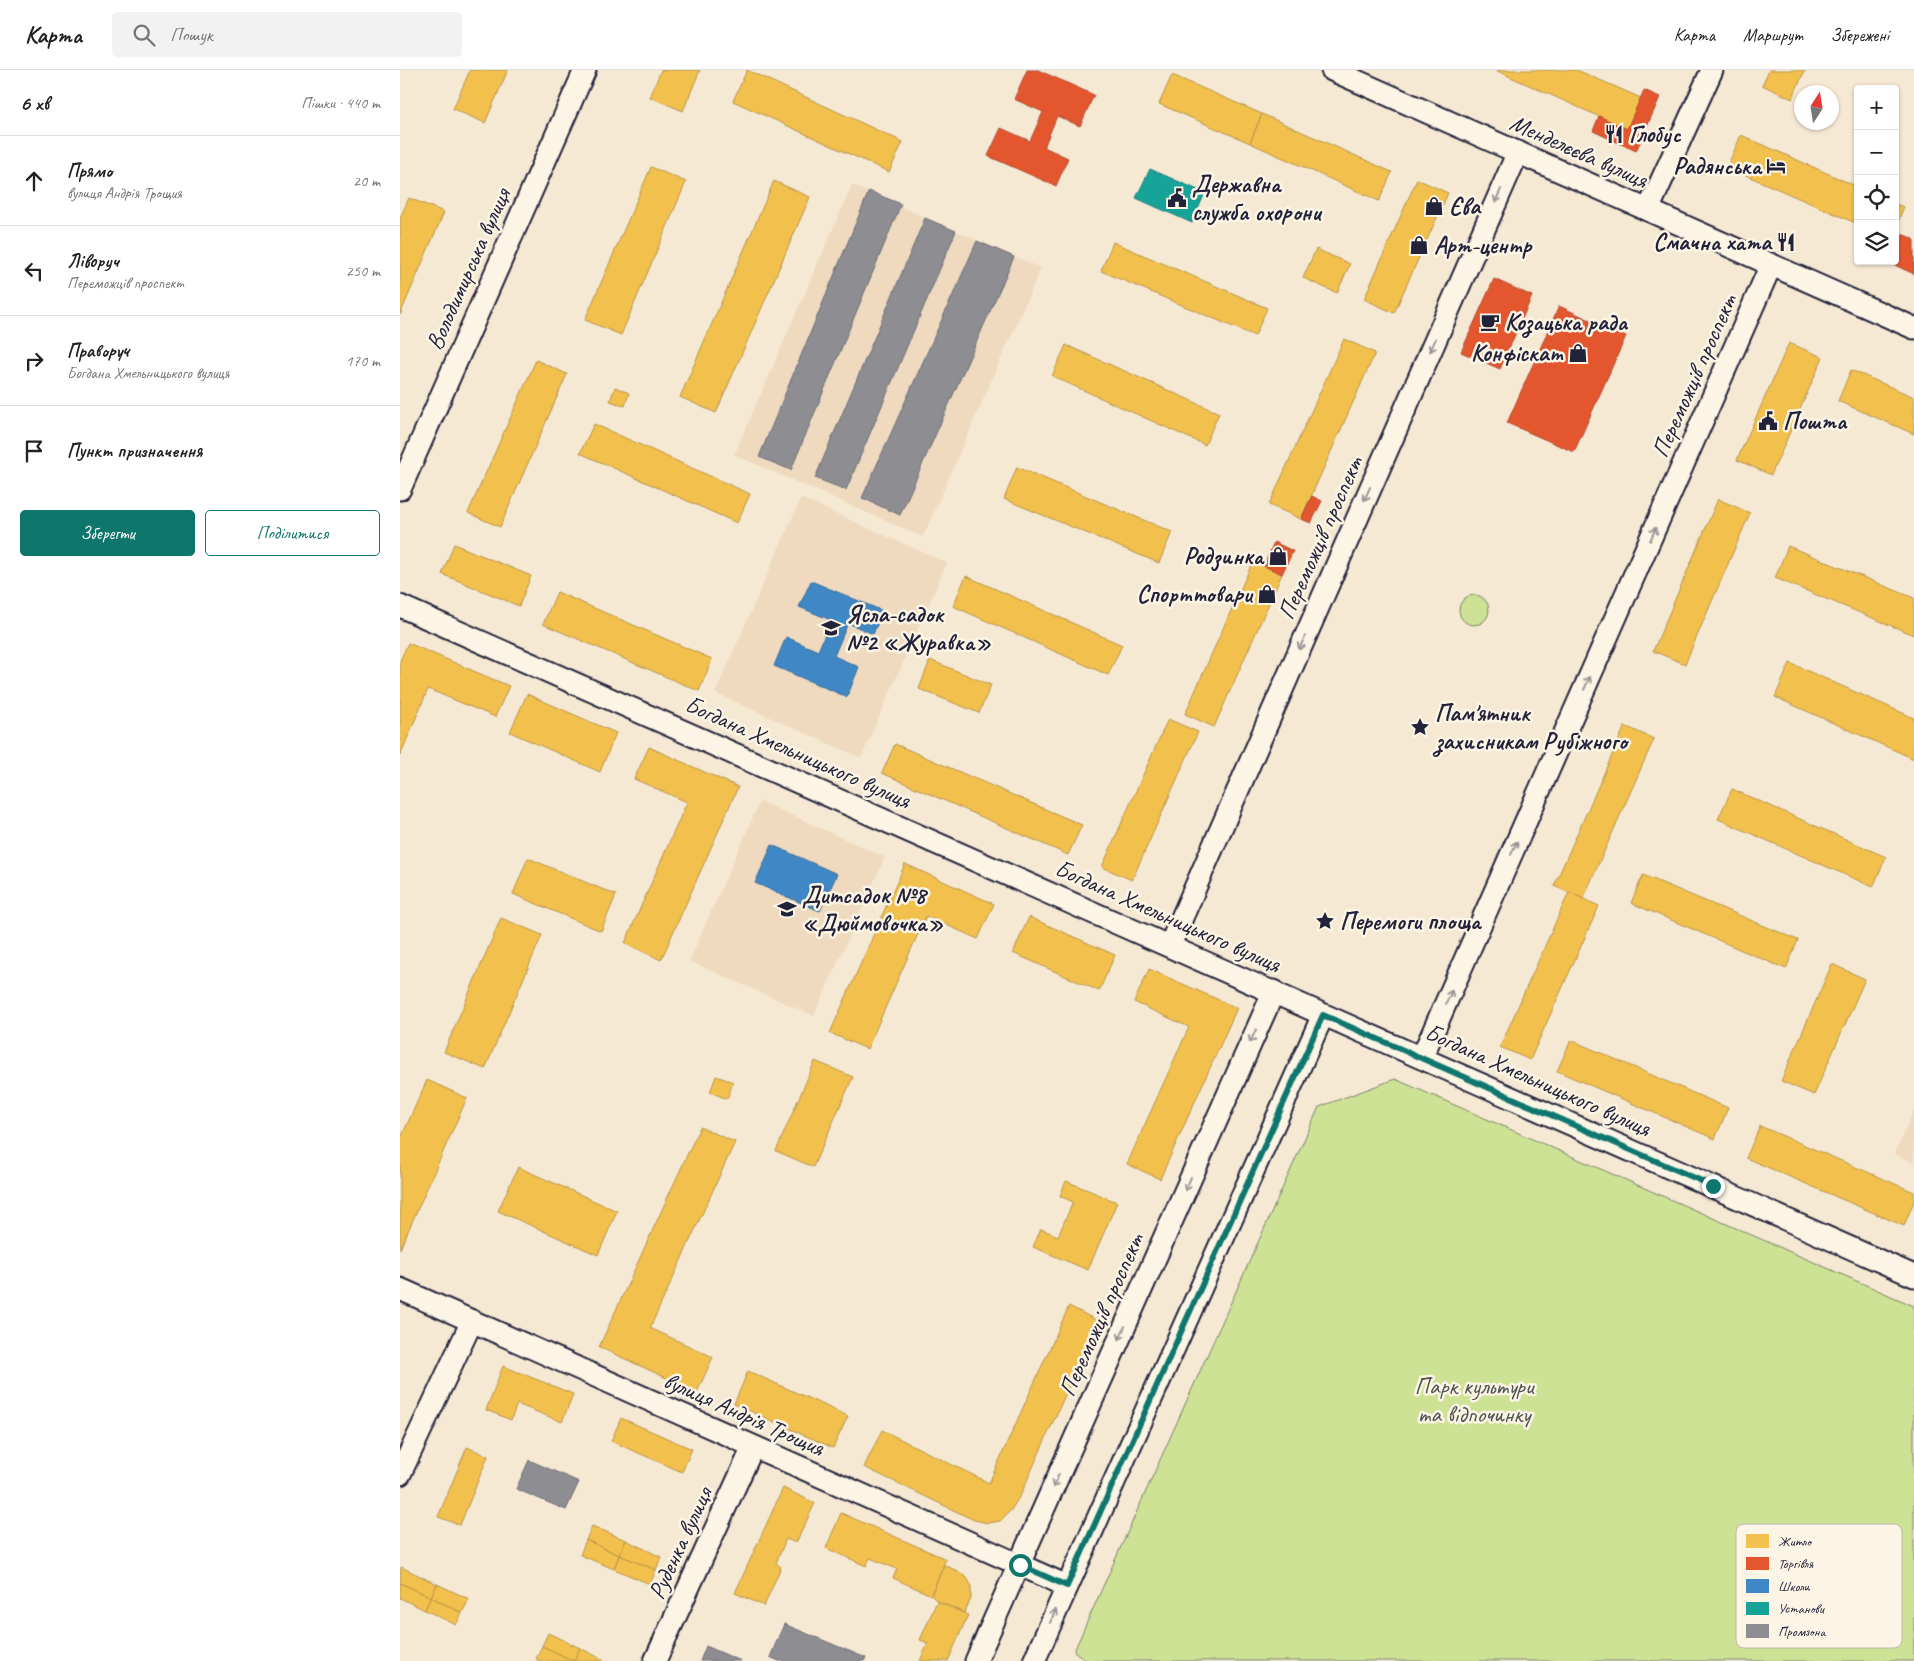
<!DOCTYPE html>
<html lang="uk">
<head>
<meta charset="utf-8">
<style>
	body { margin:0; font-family:Caveat,sans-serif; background:#f2f2f2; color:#222 }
	.controls { position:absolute; right:15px; top:15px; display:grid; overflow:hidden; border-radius:5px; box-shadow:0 1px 4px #0004 }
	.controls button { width:45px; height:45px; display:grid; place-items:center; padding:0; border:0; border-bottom:1px solid #e0e0e0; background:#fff; color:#222; font:25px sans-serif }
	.compass { position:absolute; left:1394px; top:15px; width:45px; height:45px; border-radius:50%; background:#fff; box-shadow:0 1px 4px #0004; rotate:12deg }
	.stop { position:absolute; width:15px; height:15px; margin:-11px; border:4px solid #0f766e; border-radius:50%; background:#fff }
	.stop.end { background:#0f766e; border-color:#fff; box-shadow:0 1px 5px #0008 }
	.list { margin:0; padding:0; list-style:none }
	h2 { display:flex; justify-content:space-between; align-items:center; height:65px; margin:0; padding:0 20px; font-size:21px }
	h2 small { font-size:16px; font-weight:400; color:#767676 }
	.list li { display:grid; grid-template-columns:32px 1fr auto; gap:15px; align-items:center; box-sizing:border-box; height:90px; padding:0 20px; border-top:1px solid #e0e0e0 }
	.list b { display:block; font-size:19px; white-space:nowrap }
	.list p { margin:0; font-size:16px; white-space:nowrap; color:#767676 }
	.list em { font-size:16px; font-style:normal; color:#767676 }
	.actions { display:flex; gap:10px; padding:15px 20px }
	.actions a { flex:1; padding:11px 0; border:1px solid #0f766e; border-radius:5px; text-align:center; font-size:18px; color:#0f766e }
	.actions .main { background:#0f766e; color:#fff }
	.icon { flex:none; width:28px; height:28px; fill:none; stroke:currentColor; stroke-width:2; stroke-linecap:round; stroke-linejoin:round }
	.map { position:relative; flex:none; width:1514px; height:1591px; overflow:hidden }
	header { display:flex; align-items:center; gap:30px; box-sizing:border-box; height:70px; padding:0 25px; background:#fff; border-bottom:1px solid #e0e0e0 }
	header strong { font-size:24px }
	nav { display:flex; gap:28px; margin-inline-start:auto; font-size:18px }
	.search { width:350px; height:45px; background:#f2f2f2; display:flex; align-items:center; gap:12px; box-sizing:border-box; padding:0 18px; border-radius:5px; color:#767676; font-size:19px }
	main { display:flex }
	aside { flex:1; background:#fff }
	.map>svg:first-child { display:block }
	.built { fill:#efdabf }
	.green { fill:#cee296; stroke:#788268 }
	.homes { fill:#f2c14e; stroke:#b49148 }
	.shops { fill:#e4572e; stroke:#aa4732 }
	.schools { fill:#3f88c5; stroke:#36699c }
	.public { fill:#17a398; stroke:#1a7c7c }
	.industry { fill:#8d8d92; stroke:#6d6d78 }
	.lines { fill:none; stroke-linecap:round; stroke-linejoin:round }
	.minor-casing { stroke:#22223b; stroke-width:25 }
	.minor { stroke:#fcf5e5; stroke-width:21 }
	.oneway { stroke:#9a9698 }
	.route { stroke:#0f766e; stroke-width:6 }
	.labels { text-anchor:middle; stroke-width:5; stroke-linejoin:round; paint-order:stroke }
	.poi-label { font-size:24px; font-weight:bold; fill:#22223b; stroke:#fcf5e5; text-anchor:start }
	.street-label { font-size:24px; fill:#22223b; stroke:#fcf5e5 }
	.park-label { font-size:24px; fill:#4d5252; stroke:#fcf5e5 }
	.key { fill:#fcf5e5; stroke:#bbb6b2; stroke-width:1 }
	.key-label { font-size:14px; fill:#22223b }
</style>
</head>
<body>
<header>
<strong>Карта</strong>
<div class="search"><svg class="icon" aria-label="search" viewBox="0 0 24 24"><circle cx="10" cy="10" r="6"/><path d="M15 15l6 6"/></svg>Пошук</div>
<nav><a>Карта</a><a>Маршрут</a><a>Збережені</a></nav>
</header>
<main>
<aside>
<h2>6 хв<small>Пішки · 440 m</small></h2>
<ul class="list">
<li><svg class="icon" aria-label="ahead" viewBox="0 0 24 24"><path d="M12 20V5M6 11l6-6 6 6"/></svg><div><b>Прямо</b><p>вулиця Андрія Трощия</p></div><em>20 m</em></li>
<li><svg class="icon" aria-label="left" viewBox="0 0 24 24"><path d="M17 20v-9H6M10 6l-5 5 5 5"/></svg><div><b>Ліворуч</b><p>Переможців проспект</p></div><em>250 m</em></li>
<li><svg class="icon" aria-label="right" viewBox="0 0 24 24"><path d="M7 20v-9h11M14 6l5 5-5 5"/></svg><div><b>Праворуч</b><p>Богдана Хмельницького вулиця</p></div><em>170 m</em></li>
<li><svg class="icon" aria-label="arrive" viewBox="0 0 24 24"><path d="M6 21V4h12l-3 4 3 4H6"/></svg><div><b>Пункт призначення</b></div></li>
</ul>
<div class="actions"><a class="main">Зберегти</a><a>Поділитися</a></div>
</aside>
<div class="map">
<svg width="1514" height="1591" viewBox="0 0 1514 1591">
	<rect width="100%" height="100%" fill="#f6e9d4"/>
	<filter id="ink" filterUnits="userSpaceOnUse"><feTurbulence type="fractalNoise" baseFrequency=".02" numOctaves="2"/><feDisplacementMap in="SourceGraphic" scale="10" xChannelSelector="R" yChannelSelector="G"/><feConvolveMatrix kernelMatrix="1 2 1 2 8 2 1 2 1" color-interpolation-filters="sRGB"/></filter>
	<g filter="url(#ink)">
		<g class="built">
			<path d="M452 115 641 198 523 467 334 385Z"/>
			<path d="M401 428 547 493 461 688 315 623Z"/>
			<path d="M360 731 485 787 414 946 289 891Z"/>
			<path d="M1514 1040V1093L1494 1084Z"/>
		</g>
		<g class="green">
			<circle cx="1074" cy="540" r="15"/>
			<path d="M995 1009 1514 1236V1591H687L674 1581 919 1037Z"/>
		</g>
		<g class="homes">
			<path d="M70 0H108L85 53 53 39Z"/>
			<path d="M261 0H300L283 41 250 27Z"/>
			<path d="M347 0 503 72 489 102 333 31Z"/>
			<path d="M1095 0H1177L1241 28 1227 59Z"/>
			<path d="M1369 0H1405L1392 29 1362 15Z"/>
			<path d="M772 5 862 44 850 73 759 34Z"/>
			<path d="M862 44 992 102 979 131 850 73Z"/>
			<path d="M1341 65 1458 117V154L1327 97Z"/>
			<path d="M251 97 286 112 221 265 185 250Z"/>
			<path d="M1017 109 1048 123 994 243 964 229Z"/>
			<path d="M374 111 410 127 316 343 280 327Z"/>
			<path d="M9 128 44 142 0 245V148Z"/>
			<path d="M1495 134 1504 137 1495 158Z"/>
			<path d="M713 172 867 238 855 266 701 201Z"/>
			<path d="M916 179 950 194 937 223 903 208Z"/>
			<path d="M944 269 975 283 901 449 869 435Z"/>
			<path d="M1389 273 1423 287 1371 405 1337 390Z"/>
			<path d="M666 275 819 343 805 375 652 306Z"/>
			<path d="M136 290 167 304 100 457 68 443Z"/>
			<path d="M1451 300 1514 327V364L1438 331Z"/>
			<path d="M215 317 229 323 225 336 210 331Z"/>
			<path d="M194 354 350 424 337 453 180 383Z"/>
			<path d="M617 397 772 462 759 493 604 429Z"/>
			<path d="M1318 429 1350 443 1285 594 1253 581Z"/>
			<path d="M54 474 131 506 119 536 42 504Z"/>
			<path d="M1388 476 1514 528V565L1375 508Z"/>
			<path d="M853 491 882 504 814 657 785 644Z"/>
			<path d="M566 506 722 575 708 605 553 536Z"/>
			<path d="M157 522 312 589 299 621 143 554Z"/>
			<path d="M8 573 109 616 95 647 28 619 0 686V591Z"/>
			<path d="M530 590 591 615 579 643 519 619Z"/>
			<path d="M1390 593 1514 648V689L1375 627Z"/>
			<path d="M127 624 216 663 200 702 110 662Z"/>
			<path d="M768 649 798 662 732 810 702 797Z"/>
			<path d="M1225 656 1254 669 1183 829 1154 816Z"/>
			<path d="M495 674 682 755 668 785 482 703Z"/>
			<path d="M249 677 338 717 261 890 225 873 287 732 234 709Z"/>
			<path d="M1332 719 1486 787 1473 817 1318 749Z"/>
			<path d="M128 788 216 825 201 861 113 824Z"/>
			<path d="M505 794 594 834 578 869 526 846 467 979 430 963Z"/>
			<path d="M1243 805 1398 870 1386 899 1231 833Z"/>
			<path d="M1169 822 1199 836 1130 990 1100 977Z"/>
			<path d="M629 847 715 885 699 921 613 883Z"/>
			<path d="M101 848 142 865 85 999 44 982Z"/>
			<path d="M1432 894 1465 909 1414 1025 1381 1011Z"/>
			<path d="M749 899 837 938 760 1109 727 1094 789 957 734 932Z"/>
			<path d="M1171 970 1328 1038 1315 1069 1157 1001Z"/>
			<path d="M415 991 453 1007 413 1097 376 1081Z"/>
			<path d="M316 1006 333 1012 327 1029 310 1022Z"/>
			<path d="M27 1010 67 1028 0 1179V1070Z"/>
			<path d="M1360 1056 1514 1122V1131L1504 1156 1346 1088Z"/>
			<path d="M300 1057 335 1072 250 1258 313 1287 297 1322 199 1277Z"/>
			<path d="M118 1097 217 1141 198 1185 98 1141Z"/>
			<path d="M666 1111 717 1132 688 1200 633 1177 641 1159 658 1166 673 1132 660 1126Z"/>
			<path d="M669 1236 698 1251 621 1424 611 1440 600 1451 588 1453 574 1450 464 1397 482 1360 589 1413Z"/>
			<path d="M103 1296 173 1324 162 1352 117 1334 111 1350 86 1340Z"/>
			<path d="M348 1301 448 1346 433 1378 334 1334Z"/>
			<path d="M221 1348 292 1379 282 1402 211 1371Z"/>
			<path d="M67 1377 88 1386 60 1455 38 1447Z"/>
			<path d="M383 1418 415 1433 396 1473 386 1469 376 1493 381 1497 364 1536 335 1523Z"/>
			<path d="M441 1443 546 1489 531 1525 493 1508 497 1499 470 1488 466 1496 426 1478Z"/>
			<path d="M192 1456 226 1470 219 1485 186 1470Z"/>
			<path d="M186 1470 219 1485 214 1499 180 1485Z"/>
			<path d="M226 1470 261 1487 256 1500 219 1485Z"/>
			<path d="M219 1485 256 1500 250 1514 214 1499Z"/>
			<path d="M544 1495 560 1502 567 1508 571 1515V1529L564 1543 537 1531 531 1525Z"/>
			<path d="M1 1497 37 1514 31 1527 0 1513Z"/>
			<path d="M0 1513 31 1527 25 1540 0 1528Z"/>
			<path d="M37 1514 69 1529 62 1543 31 1527Z"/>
			<path d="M31 1527 62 1543 56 1555 25 1540Z"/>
			<path d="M537 1531 568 1545 548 1591H520L528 1573 520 1570Z"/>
			<path d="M148 1563 180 1578 174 1591 142 1576Z"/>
			<path d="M142 1576 174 1591H140L136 1589Z"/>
			<path d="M180 1578 204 1590V1591H174Z"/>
		</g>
		<g class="shops">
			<path d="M627 0H638L694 25 680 56 657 46 644 77 668 88 656 116 588 86 601 58 630 71 643 42 614 29Z"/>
			<path d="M1244 20 1260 27 1236 81 1193 61 1199 46 1227 59Z"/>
			<path d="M1497 162 1514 169V204L1486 191H1495V166Z"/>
			<path d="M1094 209 1132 226 1100 299 1061 282Z"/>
			<path d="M1159 236 1226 266 1174 382 1107 353Z"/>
			<path d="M912 426 922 431 911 453 901 449Z"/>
			<path d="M874 472 893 481 882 504 864 496Z"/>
		</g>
		<g class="schools">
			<path d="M411 511 483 541 473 564 448 553 434 586 459 597 447 627 374 596 386 567 418 581 431 550 399 537Z"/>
			<path d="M372 775 437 804 420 841 355 813Z"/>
		</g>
		<path class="public" d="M750 99 805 123 792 153 736 128Z"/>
		<g class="industry">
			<path d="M469 121 501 134 391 400 359 387Z"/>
			<path d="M525 148 556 161 446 420 415 408Z"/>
			<path d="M577 171 614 187 500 445 462 428Z"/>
			<path d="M129 1390 179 1412 166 1440 116 1419Z"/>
			<path d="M384 1554 466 1588 464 1591H379L370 1587Z"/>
			<path d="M306 1576 341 1591H300Z"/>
		</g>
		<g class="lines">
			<g class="minor-casing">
				<g id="minor">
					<path d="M932 0 1514 258"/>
					<path d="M1248 140 1312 0"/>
					<path d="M0 419 185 0"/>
					<path d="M0 536 1514 1206"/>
					<path d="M770 875 1118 82"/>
					<path d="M1022 987 1371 195"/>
					<path d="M0 1219 667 1516"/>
					<path d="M0 1404 72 1251"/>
					<path d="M255 1591 353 1377"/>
					<path d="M576 1591 874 921"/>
					<path d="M634 1591 923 945"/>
				</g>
			</g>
			<use href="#minor" class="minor"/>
		</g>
		<defs><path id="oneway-shaft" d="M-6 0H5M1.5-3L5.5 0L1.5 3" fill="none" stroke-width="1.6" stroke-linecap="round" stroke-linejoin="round" transform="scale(1.25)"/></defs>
		<g class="oneway">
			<use href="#oneway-shaft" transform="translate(1098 126) rotate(114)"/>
			<use href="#oneway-shaft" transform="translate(1033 275) rotate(114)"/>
			<use href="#oneway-shaft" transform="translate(967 424) rotate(114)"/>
			<use href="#oneway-shaft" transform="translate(1253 464) rotate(-66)"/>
			<use href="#oneway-shaft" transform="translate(902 573) rotate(114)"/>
			<use href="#oneway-shaft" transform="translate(1187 613) rotate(-66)"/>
			<use href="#oneway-shaft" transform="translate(1114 778) rotate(-66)"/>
			<use href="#oneway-shaft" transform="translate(1049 927) rotate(-66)"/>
			<use href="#oneway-shaft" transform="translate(853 966) rotate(115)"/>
			<use href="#oneway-shaft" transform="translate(788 1114) rotate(114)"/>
			<use href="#oneway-shaft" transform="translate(722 1263) rotate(114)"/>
			<use href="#oneway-shaft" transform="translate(656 1411) rotate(114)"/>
			<use href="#oneway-shaft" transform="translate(653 1546) rotate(-66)"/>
		</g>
	</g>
	<g class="lines" filter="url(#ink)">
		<path class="route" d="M620 1495 667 1516 923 945 1313 1116"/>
	</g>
	<defs>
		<g id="restaurant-bare" transform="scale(1.5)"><path d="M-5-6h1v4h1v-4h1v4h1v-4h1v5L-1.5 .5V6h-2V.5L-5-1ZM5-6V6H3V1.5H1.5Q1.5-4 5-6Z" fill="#22223b" stroke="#fcf5e5" stroke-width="2.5" paint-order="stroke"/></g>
		<g id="hotel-bare" transform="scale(1.5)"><path d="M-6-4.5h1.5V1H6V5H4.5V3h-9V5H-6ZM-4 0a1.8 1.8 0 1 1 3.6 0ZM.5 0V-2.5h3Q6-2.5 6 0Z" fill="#22223b" stroke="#fcf5e5" stroke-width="2.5" paint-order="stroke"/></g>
		<g id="civic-bare" transform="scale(1.5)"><path d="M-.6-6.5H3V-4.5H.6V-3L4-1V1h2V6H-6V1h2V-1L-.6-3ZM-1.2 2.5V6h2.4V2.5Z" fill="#22223b" stroke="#fcf5e5" stroke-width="2.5" paint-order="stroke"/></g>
		<g id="shop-bare" transform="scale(1.5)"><path d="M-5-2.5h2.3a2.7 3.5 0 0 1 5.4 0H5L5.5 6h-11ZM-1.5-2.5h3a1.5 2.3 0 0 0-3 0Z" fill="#22223b" stroke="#fcf5e5" stroke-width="2.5" paint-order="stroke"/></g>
		<g id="cafe-bare" transform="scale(1.5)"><path d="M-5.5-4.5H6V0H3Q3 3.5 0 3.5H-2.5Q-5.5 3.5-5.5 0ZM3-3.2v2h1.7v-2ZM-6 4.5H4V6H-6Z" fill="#22223b" stroke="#fcf5e5" stroke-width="2.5" paint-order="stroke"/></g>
		<g id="school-bare" transform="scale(1.5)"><path d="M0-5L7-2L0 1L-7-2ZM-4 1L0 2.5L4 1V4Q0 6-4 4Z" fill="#22223b" stroke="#fcf5e5" stroke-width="2.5" paint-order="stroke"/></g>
		<g id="sight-bare" transform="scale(1.5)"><path d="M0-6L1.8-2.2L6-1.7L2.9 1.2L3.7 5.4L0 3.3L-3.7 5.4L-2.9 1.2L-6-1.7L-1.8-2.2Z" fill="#22223b" stroke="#fcf5e5" stroke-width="2.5" paint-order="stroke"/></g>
	</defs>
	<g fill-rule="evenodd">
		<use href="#restaurant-bare" x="1214" y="64"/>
		<use href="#hotel-bare" x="1376" y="96"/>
		<use href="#civic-bare" x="777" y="128"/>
		<use href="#shop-bare" x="1034" y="136"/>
		<use href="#restaurant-bare" x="1386" y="172"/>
		<use href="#shop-bare" x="1019" y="175"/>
		<use href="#cafe-bare" x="1090" y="252"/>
		<use href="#shop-bare" x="1178" y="283"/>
		<use href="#civic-bare" x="1368" y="351"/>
		<use href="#shop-bare" x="878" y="486"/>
		<use href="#shop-bare" x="867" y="524"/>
		<use href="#school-bare" x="431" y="558"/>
		<use href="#sight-bare" x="1020" y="657"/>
		<use href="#school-bare" x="387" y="839"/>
		<use href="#sight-bare" x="925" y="851"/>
	</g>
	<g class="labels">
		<g class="poi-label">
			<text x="1229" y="72">Глобус</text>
			<text x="1361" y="104" text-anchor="end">Радянська</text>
			<text x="792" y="122">Державна<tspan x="792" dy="28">служба охорони</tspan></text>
			<text x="1049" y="144">Єва</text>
			<text x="1371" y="180" text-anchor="end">Смачна хата</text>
			<text x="1034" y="183">Арт-центр</text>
			<text x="1105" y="260">Козацька рада</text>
			<text x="1163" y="291" text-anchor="end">Конфіскат</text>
			<text x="1383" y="359">Пошта</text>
			<text x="863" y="494" text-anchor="end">Родзинка</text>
			<text x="852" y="532" text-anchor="end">Спорттовари</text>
			<text x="446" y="552">Ясла-садок<tspan x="446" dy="28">№2 «Журавка»</tspan></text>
			<text x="1035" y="651">Пам'ятник<tspan x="1035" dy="28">захисникам Рубіжного</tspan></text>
			<text x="402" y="833">Дитсадок №8<tspan x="402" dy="28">«Дюймовочка»</tspan></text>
			<text x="940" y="859">Перемоги площа</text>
		</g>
		<g class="street-label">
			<text transform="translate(1179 81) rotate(24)" y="8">Менделєєва вулиця</text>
			<text transform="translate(68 199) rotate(-66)" y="8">Володимирська вулиця</text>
			<text transform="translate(1294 306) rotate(-66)" y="8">Переможців проспект</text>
			<text transform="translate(920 468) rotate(-66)" y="8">Переможців проспект</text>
			<text transform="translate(398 682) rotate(24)" y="8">Богдана Хмельницького вулиця</text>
			<text transform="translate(768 846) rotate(24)" y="8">Богдана Хмельницького вулиця</text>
			<text transform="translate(1138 1010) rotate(24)" y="8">Богдана Хмельницького вулиця</text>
			<text transform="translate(701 1245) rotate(-66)" y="8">Переможців проспект</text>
			<text transform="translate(344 1344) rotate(24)" y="8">вулиця Андрія Трощия</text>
			<text transform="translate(280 1473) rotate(-65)" y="8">Руденка вулиця</text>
		</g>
		<g class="park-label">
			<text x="1074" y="1324">Парк культури<tspan x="1074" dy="28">та відпочинку</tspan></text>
		</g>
	</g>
	<rect x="1336" y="1454" width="166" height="124" rx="8" class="key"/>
	<rect x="1346" y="1464" width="23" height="14" fill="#f2c14e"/>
	<rect x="1346" y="1487" width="23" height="13" fill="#e4572e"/>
	<rect x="1346" y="1509" width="23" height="14" fill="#3f88c5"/>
	<rect x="1346" y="1532" width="23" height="13" fill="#17a398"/>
	<rect x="1346" y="1554" width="23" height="14" fill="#8d8d92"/>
	<g class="key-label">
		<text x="1378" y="1476">Житло</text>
		<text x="1378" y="1498">Торгівля</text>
		<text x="1378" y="1521">Школи</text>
		<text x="1378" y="1543">Установи</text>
		<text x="1378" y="1566">Промзона</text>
	</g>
</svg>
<div class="controls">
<button>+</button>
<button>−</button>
<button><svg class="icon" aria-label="locate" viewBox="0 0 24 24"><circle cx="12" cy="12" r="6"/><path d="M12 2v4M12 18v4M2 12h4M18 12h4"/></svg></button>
<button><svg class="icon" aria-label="layers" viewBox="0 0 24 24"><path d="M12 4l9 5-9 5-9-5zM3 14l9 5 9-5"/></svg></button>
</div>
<svg class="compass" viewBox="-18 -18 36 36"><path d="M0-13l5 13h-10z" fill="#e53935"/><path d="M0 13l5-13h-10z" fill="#767676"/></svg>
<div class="stop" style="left:620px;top:1495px"></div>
<div class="stop end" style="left:1313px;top:1116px"></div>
</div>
</main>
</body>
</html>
